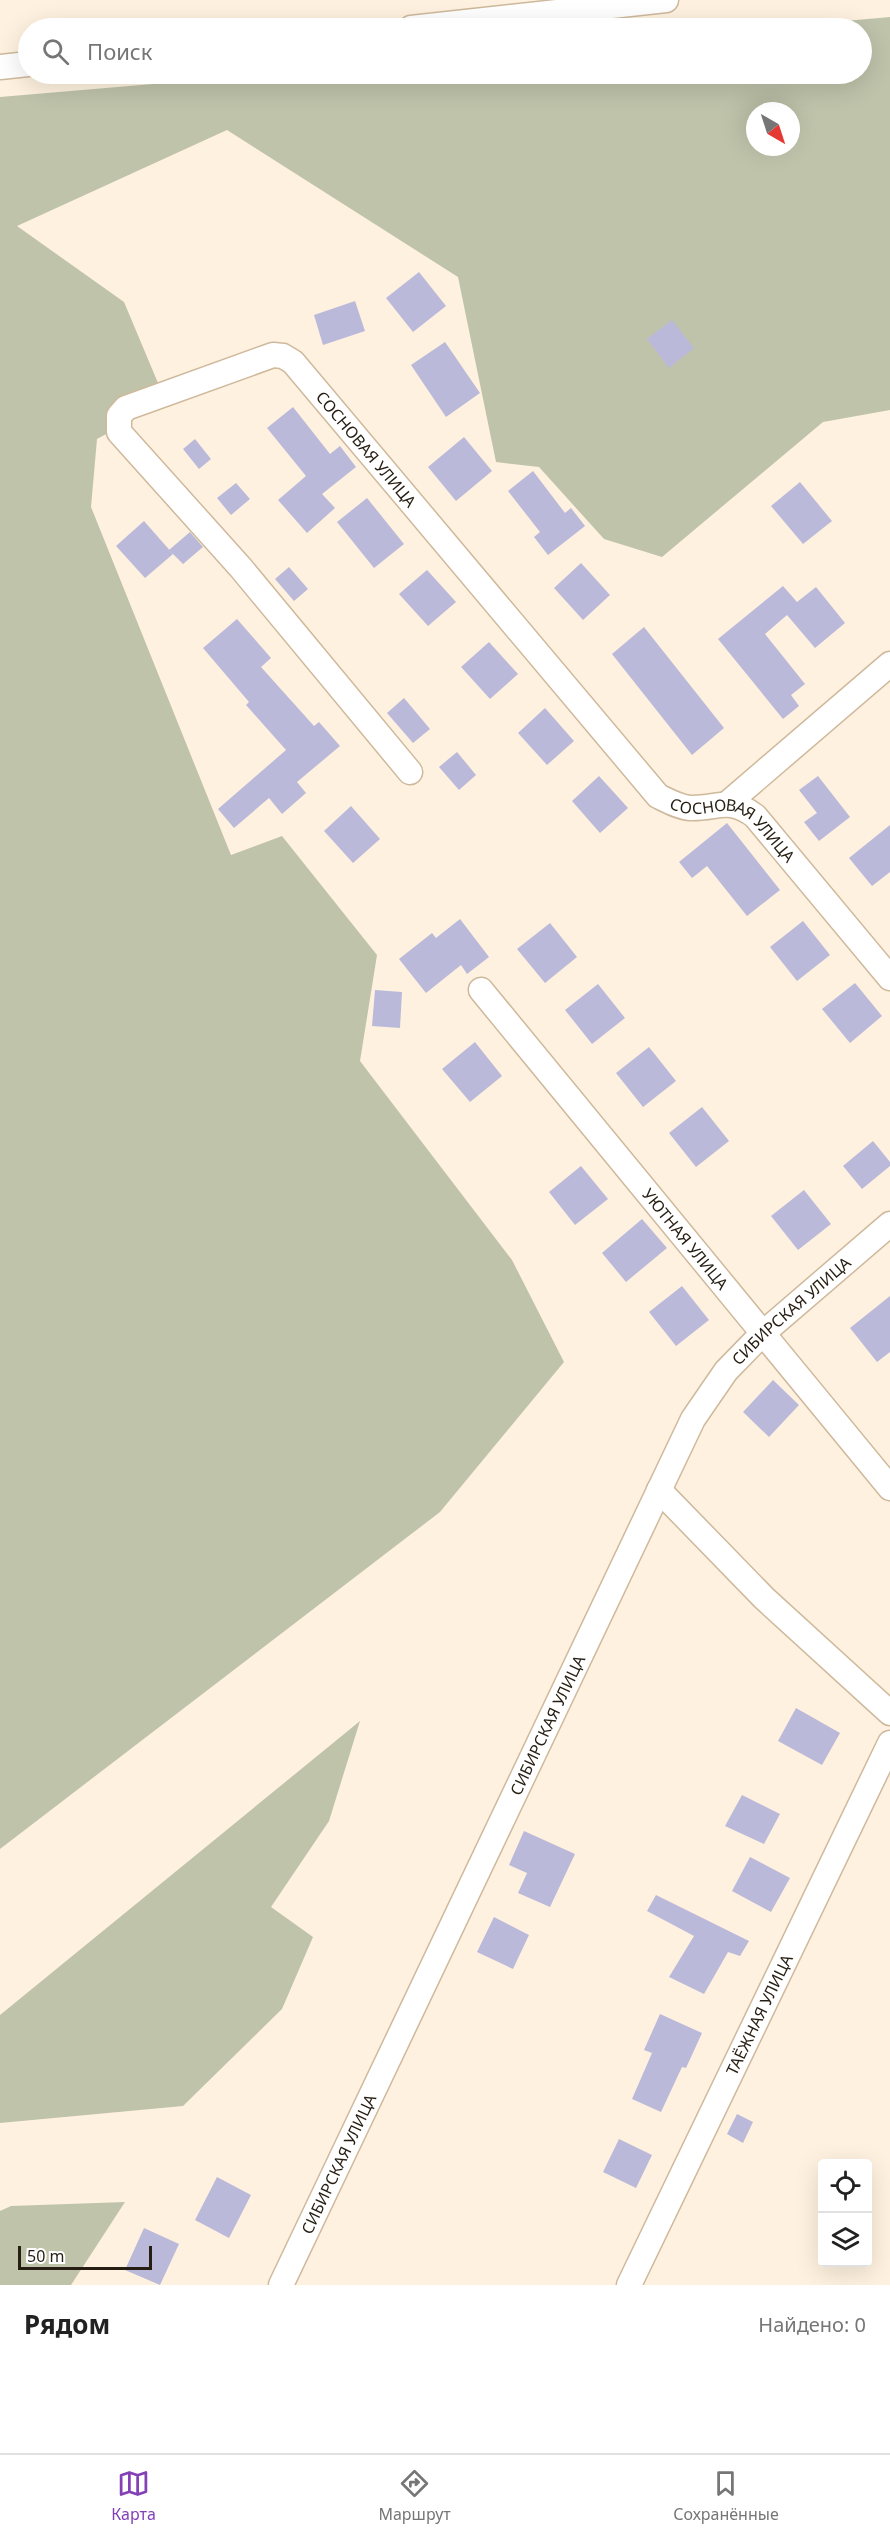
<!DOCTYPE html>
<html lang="ru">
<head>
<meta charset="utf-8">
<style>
	body { margin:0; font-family:"Noto Sans",sans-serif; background:#f2f2f2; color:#222 }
	.controls { position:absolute; right:18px; bottom:18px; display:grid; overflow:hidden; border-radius:6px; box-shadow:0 6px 24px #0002 }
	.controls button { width:54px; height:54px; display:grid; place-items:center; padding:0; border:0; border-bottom:2px solid #e0e0e0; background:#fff; color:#222; font:30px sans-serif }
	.compass { position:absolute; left:746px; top:102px; width:54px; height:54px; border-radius:50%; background:#fff; box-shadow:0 6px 24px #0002; rotate:141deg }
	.scale { position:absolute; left:18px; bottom:15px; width:134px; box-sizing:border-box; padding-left:6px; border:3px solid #261e13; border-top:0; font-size:16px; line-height:21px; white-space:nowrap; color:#261e13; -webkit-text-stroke:4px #fff; paint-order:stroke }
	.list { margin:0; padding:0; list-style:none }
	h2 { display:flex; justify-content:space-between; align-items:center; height:78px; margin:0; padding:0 24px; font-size:26px }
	h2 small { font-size:20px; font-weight:400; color:#767676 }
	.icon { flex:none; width:33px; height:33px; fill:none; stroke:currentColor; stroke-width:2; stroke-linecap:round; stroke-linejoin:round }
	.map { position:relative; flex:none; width:890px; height:2285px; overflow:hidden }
	.search { position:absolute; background:#fff; box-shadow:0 6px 24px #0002; left:18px; right:18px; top:18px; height:66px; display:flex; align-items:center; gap:15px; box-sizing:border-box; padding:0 21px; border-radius:33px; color:#767676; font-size:22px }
	.sheet { height:168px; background:#fff }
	nav { display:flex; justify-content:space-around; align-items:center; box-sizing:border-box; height:84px; border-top:2px solid #e0e0e0; background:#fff; font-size:16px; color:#767676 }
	nav a { display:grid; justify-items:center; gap:3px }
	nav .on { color:#8441b5 }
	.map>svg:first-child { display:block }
	.green { fill:#bfc3aa; fill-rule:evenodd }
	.building { fill:#bbb9da }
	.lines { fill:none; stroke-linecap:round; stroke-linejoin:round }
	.minor-casing { stroke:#cfb99c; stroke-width:27 }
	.minor { stroke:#fff; stroke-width:24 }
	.labels { text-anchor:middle; stroke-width:5; stroke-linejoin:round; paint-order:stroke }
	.street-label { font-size:16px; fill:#261e13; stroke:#fff }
</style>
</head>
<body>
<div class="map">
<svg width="890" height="2285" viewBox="0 0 890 2285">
	<rect width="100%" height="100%" fill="#fef1df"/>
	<g class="green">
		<path d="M890 17V410L823 422 662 557 604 539 539 467 496 462 458 277 227 130 17 226 124 302 166 402 97 439 91 507 231 855 282 836 377 955 360 1061 512 1260 564 1362 440 1512 0 1849V97L271 74H862V28H766ZM755 111H791V147H755Z"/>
		<path d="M360 1721 329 1821 271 1907 313 1937 282 2009 183 2106 0 2123V2015Z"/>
		<path d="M125 2202 71 2285H0V2211L11 2206Z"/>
	</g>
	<g class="building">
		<path d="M419 272 446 306 413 332 386 298Z"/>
		<path d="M355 301 365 331 323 345 314 315Z"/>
		<path d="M672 320 694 348 669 368 647 339Z"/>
		<path d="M445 342 480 393 446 417 411 365Z"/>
		<path d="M293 407 330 454 340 446 356 467 322 494 335 508 307 533 278 500 306 476 267 428Z"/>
		<path d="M464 437 492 471 456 501 428 467Z"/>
		<path d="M195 439 211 459 199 469 183 449Z"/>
		<path d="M533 471 565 513 571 508 585 526 548 555 534 537 540 532 508 491Z"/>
		<path d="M800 482 832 521 803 544 771 506Z"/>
		<path d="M236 483 250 499 231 515 217 498Z"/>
		<path d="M367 498 404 544 374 568 337 522Z"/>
		<path d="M144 521 173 554 145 578 116 546Z"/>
		<path d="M190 532 203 547 183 564 169 550Z"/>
		<path d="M581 563 610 595 583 620 554 588Z"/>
		<path d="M289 567 308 589 294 601 275 579Z"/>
		<path d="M427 570 456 602 428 626 399 594Z"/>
		<path d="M783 586 797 602 816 587 845 623 815 648 787 615 765 634 805 684 791 695 799 706 783 719 718 639Z"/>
		<path d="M237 619 271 658 261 667 314 726 319 722 340 746 297 782 306 793 282 814 269 798 234 828 218 809 286 750 246 705 249 702 203 648Z"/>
		<path d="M644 627 724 728 692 755 612 654Z"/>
		<path d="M489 642 518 674 490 699 461 667Z"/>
		<path d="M404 698 430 729 413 743 387 713Z"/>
		<path d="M545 708 574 741 547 765 518 733Z"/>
		<path d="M457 752 476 775 459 790 439 767Z"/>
		<path d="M599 776 628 808 600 833 572 801Z"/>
		<path d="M818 776 850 817 819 841 804 822 817 813 799 790Z"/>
		<path d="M351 806 380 839 353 863 324 831Z"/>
		<path d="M727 823 780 890 747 916 707 866 692 878 679 862Z"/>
		<path d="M890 825V872L872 886 849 858Z"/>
		<path d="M460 919 489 957 467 974 461 965 426 993 399 959 432 933 436 938Z"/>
		<path d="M803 921 830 955 797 981 770 947Z"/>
		<path d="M550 923 577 957 545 983 517 949Z"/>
		<path d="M855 983 882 1016 850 1043 822 1009Z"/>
		<path d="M598 984 625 1018 592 1044 565 1010Z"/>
		<path d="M375 990 402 992 400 1028 372 1026Z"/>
		<path d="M475 1042 502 1076 470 1102 442 1069Z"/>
		<path d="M649 1047 676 1081 643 1107 616 1073Z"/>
		<path d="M702 1107 729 1141 696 1167 669 1133Z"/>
		<path d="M873 1141 890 1162V1166L862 1189 843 1166Z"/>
		<path d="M581 1166 608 1199 575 1225 549 1192Z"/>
		<path d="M804 1190 831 1224 798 1250 771 1216Z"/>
		<path d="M642 1219 667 1248 626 1282 602 1253Z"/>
		<path d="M682 1286 709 1320 676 1346 649 1312Z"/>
		<path d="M890 1296V1352L877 1362 850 1328Z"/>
		<path d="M773 1380 799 1405 769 1437 743 1412Z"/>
		<path d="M796 1708 840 1733 822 1765 778 1741Z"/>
		<path d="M742 1795 780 1814 764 1844 725 1826Z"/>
		<path d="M524 1831 575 1854 550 1907 518 1893 527 1873 509 1865Z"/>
		<path d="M750 1857 790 1878 771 1912 732 1891Z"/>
		<path d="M656 1895 749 1941 740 1956 728 1952 704 1994 669 1977 694 1936 647 1911Z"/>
		<path d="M494 1917 529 1935 513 1969 477 1952Z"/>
		<path d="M660 2014 702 2033 686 2068 682 2067 661 2112 632 2099 652 2053 644 2050Z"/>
		<path d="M737 2114 753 2122 743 2143 727 2134Z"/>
		<path d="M619 2139 652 2155 636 2188 603 2172Z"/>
		<path d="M217 2177 251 2195 229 2238 195 2220Z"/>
		<path d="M144 2228 179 2244 160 2285 125 2270Z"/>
	</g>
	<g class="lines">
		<g class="minor-casing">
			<g id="minor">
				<path d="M411 28 666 0"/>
				<path d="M0 67 28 64"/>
				<path id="s1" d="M410 772 241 568 119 432V416L126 408 273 355 283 356 293 362 658 796C668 801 679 807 690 808 718 809 728 796 755 816L890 978"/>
				<path d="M728 803 890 664"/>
				<path id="s2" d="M481 990 890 1488"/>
				<path d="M659 1490 764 1598 890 1713"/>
				<path id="s3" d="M281 2285 693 1419 726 1371 762 1334 890 1224"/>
				<path id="s4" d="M629 2285 890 1743"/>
			</g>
		</g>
		<use href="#minor" class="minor"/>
	</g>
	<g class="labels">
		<g class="street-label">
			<text dy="6" stroke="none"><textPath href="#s1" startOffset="766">СОСНОВАЯ УЛИЦА</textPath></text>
			<text dy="6" stroke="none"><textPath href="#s1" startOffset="1306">СОСНОВАЯ УЛИЦА</textPath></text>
			<text dy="6" stroke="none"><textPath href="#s2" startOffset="322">УЮТНАЯ УЛИЦА</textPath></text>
			<text dy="6" stroke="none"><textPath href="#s3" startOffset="1106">СИБИРСКАЯ УЛИЦА</textPath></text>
			<text dy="6" stroke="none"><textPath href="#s3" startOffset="620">СИБИРСКАЯ УЛИЦА</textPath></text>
			<text dy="6" stroke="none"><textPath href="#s4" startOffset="300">ТАЁЖНАЯ УЛИЦА</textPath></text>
			<text dy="6" stroke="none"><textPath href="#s3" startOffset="134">СИБИРСКАЯ УЛИЦА</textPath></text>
		</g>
	</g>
</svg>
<div class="controls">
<button><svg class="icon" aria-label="locate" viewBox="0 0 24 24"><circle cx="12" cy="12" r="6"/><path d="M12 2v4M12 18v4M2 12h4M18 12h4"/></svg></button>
<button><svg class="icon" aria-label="layers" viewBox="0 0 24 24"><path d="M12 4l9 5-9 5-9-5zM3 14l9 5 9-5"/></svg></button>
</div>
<svg class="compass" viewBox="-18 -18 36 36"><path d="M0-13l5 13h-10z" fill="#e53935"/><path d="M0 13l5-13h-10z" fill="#767676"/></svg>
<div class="scale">50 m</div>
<div class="search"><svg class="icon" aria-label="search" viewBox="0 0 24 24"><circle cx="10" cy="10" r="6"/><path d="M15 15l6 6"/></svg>Поиск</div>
</div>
<section class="sheet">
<h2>Рядом<small>Найдено: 0</small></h2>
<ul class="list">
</ul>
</section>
<nav>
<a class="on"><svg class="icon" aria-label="map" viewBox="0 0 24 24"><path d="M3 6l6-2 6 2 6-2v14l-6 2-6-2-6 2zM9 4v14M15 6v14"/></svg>Карта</a>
<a><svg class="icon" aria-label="directions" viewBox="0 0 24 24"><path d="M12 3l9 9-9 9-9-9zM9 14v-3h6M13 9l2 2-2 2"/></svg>Маршрут</a>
<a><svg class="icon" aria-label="saved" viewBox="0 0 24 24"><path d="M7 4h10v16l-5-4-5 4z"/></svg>Сохранённые</a>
</nav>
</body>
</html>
